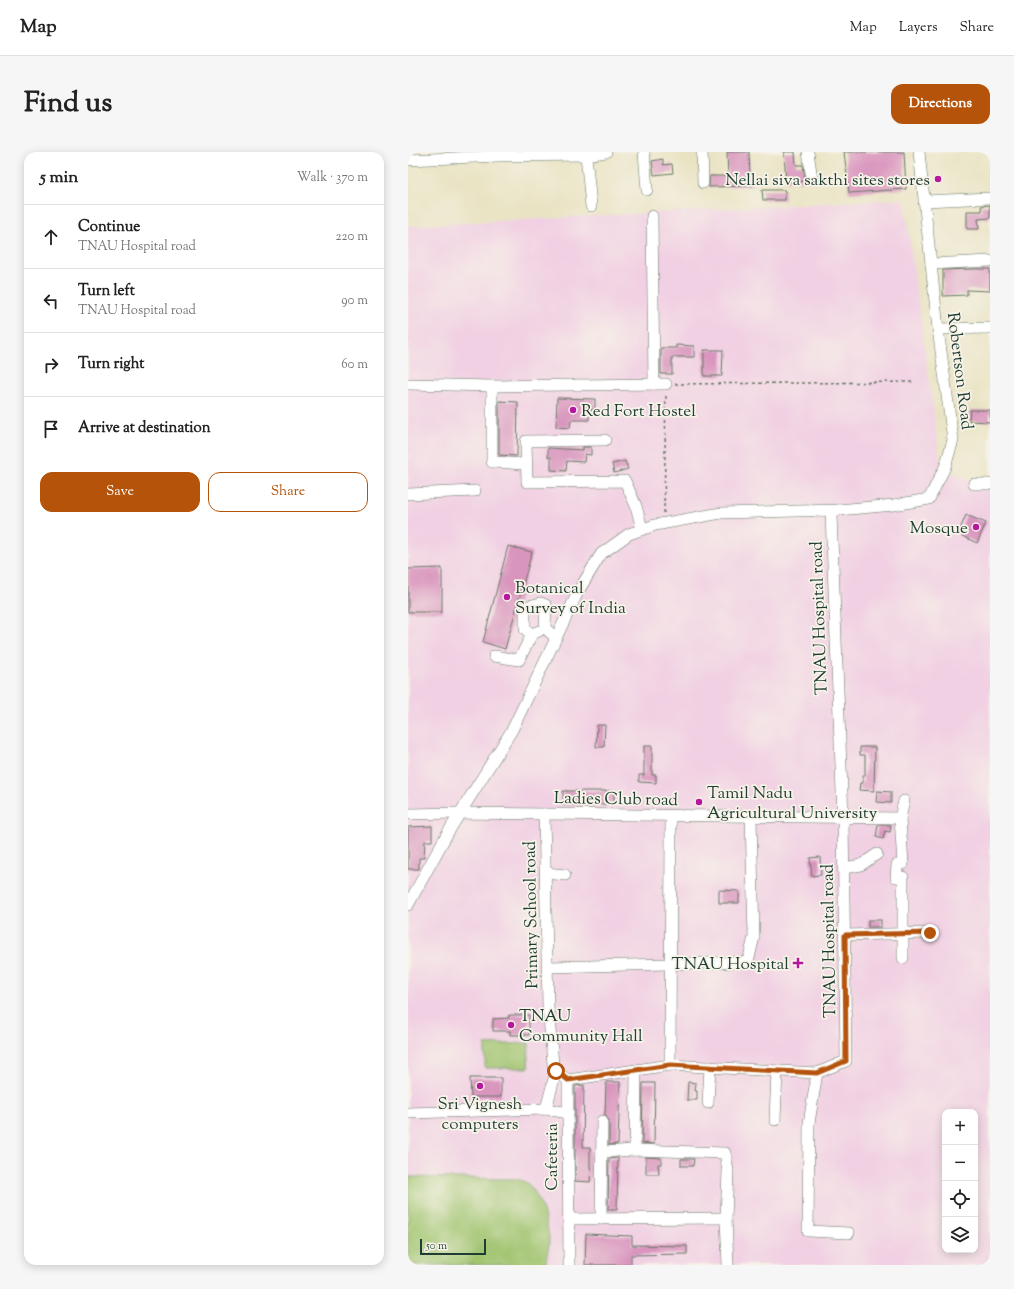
<!DOCTYPE html>
<html lang="en">
<head>
<meta charset="utf-8">
<style>
	body { margin:0; font-family:"Sorts Mill Goudy",serif; background:#f6f6f6; color:#222 }
	.controls { position:absolute; right:12px; bottom:12px; display:grid; overflow:hidden; border-radius:8px; box-shadow:0 2px 10px #0003 }
	.controls button { width:36px; height:36px; display:grid; place-items:center; padding:0; border:0; border-bottom:1px solid #e0e0e0; background:#fff; color:#222; font:20px sans-serif }
	.scale { position:absolute; left:12px; bottom:10px; width:66px; box-sizing:border-box; padding-left:4px; border:2px solid #1f3d34; border-top:0; font-size:11px; line-height:14px; white-space:nowrap; color:#1f3d34; -webkit-text-stroke:3px #f7f3e8; paint-order:stroke }
	.stop { position:absolute; width:12px; height:12px; margin:-9px; border:3px solid #b45309; border-radius:50%; background:#fff }
	.stop.end { background:#b45309; border-color:#fff; box-shadow:0 1px 4px #0008 }
	.list { margin:0; padding:0; list-style:none }
	h2 { display:flex; justify-content:space-between; align-items:center; height:52px; margin:0; padding:0 16px; font-size:17px }
	h2 small { font-size:13px; font-weight:400; color:#767676 }
	.list li { display:grid; grid-template-columns:26px 1fr auto; gap:12px; align-items:center; box-sizing:border-box; height:64px; padding:0 16px; border-top:1px solid #e0e0e0 }
	.list b { display:block; font-size:15px; white-space:nowrap }
	.list p { margin:0; font-size:13px; white-space:nowrap; color:#767676 }
	.list em { font-size:13px; font-style:normal; color:#767676 }
	.actions { display:flex; gap:8px; padding:12px 16px }
	.actions a { flex:1; padding:9px 0; border:1px solid #b45309; border-radius:12px; text-align:center; font-size:14px; color:#b45309 }
	.actions .main { background:#b45309; color:#fff }
	.icon { flex:none; width:22px; height:22px; fill:none; stroke:currentColor; stroke-width:2; stroke-linecap:round; stroke-linejoin:round }
	.map { position:relative; flex:none; width:582px; height:1113px; overflow:hidden; border-radius:12px }
	header { display:flex; align-items:center; gap:24px; box-sizing:border-box; height:56px; padding:0 20px; background:#fff; border-bottom:1px solid #e0e0e0 }
	header strong { font-size:19px }
	nav { display:flex; gap:22px; margin-inline-start:auto; font-size:14px }
	.intro { display:flex; align-items:center; justify-content:space-between; box-sizing:border-box; height:96px; padding:0 24px }
	h1 { margin:0; font-size:28px }
	.button { padding:10px 18px; border-radius:12px; background:#b45309; color:#fff; font-size:14px; font-weight:700 }
	main { display:flex; gap:24px; padding:0 24px }
	aside { flex:1; background:#fff; border-radius:12px; box-shadow:0 2px 10px #0003 }
	.map>svg:first-child { display:block }
	.built { fill:#f1d0e3; fill-rule:evenodd }
	.green { fill:#9ec26c; stroke:#5e8050 }
	.building { fill:#d995be }
	.lines { fill:none; stroke-linecap:round; stroke-linejoin:round }
	.minor-casing { stroke:#676; stroke-width:12 }
	.path { stroke:#676; stroke-width:1.5; stroke-dasharray:3 3; stroke-linecap:butt }
	.minor { stroke:#fff; stroke-width:11 }
	.route { stroke:#b45309; stroke-width:5 }
	.poi-dot { fill:#b5179e; stroke:#f7f3e8; stroke-width:1.5 }
	.labels { text-anchor:middle; stroke-width:3.5; stroke-linejoin:round; paint-order:stroke }
	.poi-label { font-size:17px; fill:#1f3d34; stroke:#f7f3e8; text-anchor:start }
	.street-label { font-size:17px; fill:#1f3d34; stroke:#f7f3e8 }
</style>
</head>
<body>
<header>
<strong>Map</strong>
<nav><a>Map</a><a>Layers</a><a>Share</a></nav>
</header>
<div class="intro"><h1>Find us</h1><a class="button">Directions</a></div>
<main>
<aside>
<h2>5 min<small>Walk · 370 m</small></h2>
<ul class="list">
<li><svg class="icon" aria-label="ahead" viewBox="0 0 24 24"><path d="M12 20V5M6 11l6-6 6 6"/></svg><div><b>Continue</b><p>TNAU Hospital road</p></div><em>220 m</em></li>
<li><svg class="icon" aria-label="left" viewBox="0 0 24 24"><path d="M17 20v-9H6M10 6l-5 5 5 5"/></svg><div><b>Turn left</b><p>TNAU Hospital road</p></div><em>90 m</em></li>
<li><svg class="icon" aria-label="right" viewBox="0 0 24 24"><path d="M7 20v-9h11M14 6l5 5-5 5"/></svg><div><b>Turn right</b></div><em>60 m</em></li>
<li><svg class="icon" aria-label="arrive" viewBox="0 0 24 24"><path d="M6 21V4h12l-3 4 3 4H6"/></svg><div><b>Arrive at destination</b></div></li>
</ul>
<div class="actions"><a class="main">Save</a><a>Share</a></div>
</aside>
<div class="map">
<svg width="582" height="1113" viewBox="0 0 582 1113">
	<rect width="100%" height="100%" fill="#f7f3e8"/>
	<filter id="ink" filterUnits="userSpaceOnUse"><feTurbulence type="fractalNoise" baseFrequency=".025" numOctaves="2"/><feDisplacementMap in="SourceGraphic" scale="8" xChannelSelector="R" yChannelSelector="G"/><feConvolveMatrix kernelMatrix="1 2 1 2 8 2 1 2 1" color-interpolation-filters="sRGB"/></filter>
	<filter id="wash" filterUnits="userSpaceOnUse"><feTurbulence type="fractalNoise" baseFrequency=".012" numOctaves="4" result="noise"/><feDisplacementMap in="SourceGraphic" scale="16" xChannelSelector="R" yChannelSelector="G"/><feGaussianBlur stdDeviation="0.9" result="paint"/><feColorMatrix in="noise" values="0 0 0 0 0 0 0 0 0 0 0 0 0 0 0 0 0 1.4 0 .05"/><feComposite in="paint" operator="in"/></filter>
	<g filter="url(#wash)">
		<rect width="100%" height="100%" fill="#e9e3c3"/>
		<path class="built" d="M496 47 533 315 582 339V1113H0V74ZM537 960H567V1098H537Z"/>
		<g class="green">
			<path d="M121 891 120 916H77V893Z"/>
			<path d="M0 1025 104 1027C110 1027 116 1028 121 1033 132 1043 139 1070 141 1085 142 1094 138 1104 138 1113H0Z"/>
		</g>
		<g id="blocks">
			<g class="building">
				<path d="M319 0H341L342 24H344V34L301 35 302 24H320Z"/>
				<path d="M376 0H387L388 13H395L397 29 378 30Z"/>
				<path d="M436 0H496L498 37 441 41Z"/>
				<path d="M255 7V13L264 12 265 21 246 23 244 9Z"/>
				<path d="M354 38H377V48H355Z"/>
				<path d="M582 53V66L570 67 571 77H559V59H574L573 54Z"/>
				<path d="M562 117H582V139L559 138V143L535 144V118Z"/>
				<path d="M268 193 286 194V205H264V222H253V196H268Z"/>
				<path d="M296 198H315L314 224H296Z"/>
				<path d="M149 246 187 247V257L181 258V268H163L162 276 148 275Z"/>
				<path d="M91 249 110 250 109 304 91 303Z"/>
				<path d="M562 258H582V270L561 269Z"/>
				<path d="M175 295H183V303L177 302 176 310 159 309 158 319 143 318V305H140V296L175 298Z"/>
				<path d="M217 309 220 317 206 321 204 312Z"/>
				<path d="M558 363 578 371 569 391 550 382Z"/>
				<path d="M100 394 124 400 97 497 75 490Z"/>
				<path d="M34 416V460H0V417Z"/>
				<path d="M189 573H197L196 595H188Z"/>
				<path d="M236 594H244V623H248V631L231 630V623H236Z"/>
				<path d="M452 595H467L466 639 451 638 452 631H455V623H457V603H452Z"/>
				<path d="M155 639H206V652L155 653Z"/>
				<path d="M469 639 483 640V651L468 650Z"/>
				<path d="M470 673H483L482 680 477 679 475 687 468 685Z"/>
				<path d="M24 674V689H17L16 706H11V717H0V675Z"/>
				<path d="M412 705 413 723 404 724 402 706Z"/>
				<path d="M311 738 331 739V751H311Z"/>
				<rect x="460" y="768" width="13" height="7"/>
				<path d="M101 863H121V883H102V879H85V867L101 866Z"/>
				<path d="M62 926H93V945H63Z"/>
				<path d="M198 930H212L210 992 201 993V969L197 963Z"/>
				<path d="M280 930 288 931 287 939H289V948H279Z"/>
				<path d="M235 931H247L246 992 234 991Z"/>
				<path d="M176 933 175 995H182V1016H183L182 1030 167 1029V934Z"/>
				<path d="M238 1005 253 1006V1012H250L251 1022H238Z"/>
				<path d="M210 1006 209 1058H200L201 1007Z"/>
				<path d="M273 1007H286L285 1014H273Z"/>
				<path d="M178 1082 224 1084V1093L279 1094V1102L223 1103V1113H177Z"/>
			</g>
		</g>
	</g>
	<g filter="url(#ink)">
		<use href="#blocks" fill-opacity="0" stroke="#676" stroke-width="1"/>
		<g class="lines">
			<g class="minor-casing">
				<g id="minor">
					<path d="M236 0 239 38"/>
					<path d="M294 0 295 31"/>
					<path d="M400 0 404 27"/>
					<path d="M178 3 183 54"/>
					<path d="M0 8 90 4 178 3 198 0"/>
					<path d="M516 49 582 46"/>
					<path d="M244 64 246 232"/>
					<path d="M523 112 582 109"/>
					<path d="M530 177 582 176"/>
					<path d="M0 232 84 234 258 232"/>
					<path d="M84 234V310L118 312"/>
					<path d="M197 288 118 289 119 330 217 329 228 354 234 377"/>
					<path d="M566 332H582"/>
					<path d="M0 342 67 339"/>
					<path d="M124 482 117 477V461L120 454 133 451 138 453 137 476 148 486"/>
					<path d="M86 504 111 508 124 482 131 479"/>
					<path d="M0 662 52 661 492 666"/>
					<path d="M136 662 140 854 145 912 148 919 160 928"/>
					<path d="M436 716 453 713 469 702"/>
					<path d="M138 721 157 723"/>
					<path d="M0 753 39 682 104 578 171 438 193 402 221 382 247 373 313 361 430 358 486 353 521 347 537 315 545 288 530 177 511 0"/>
					<path d="M437 783 522 781"/>
					<path d="M495 806V725H488L489 713 495 712 492 666 496 649"/>
					<path d="M140 815 340 810 346 785 343 665"/>
					<path d="M262 913 263 664"/>
					<path d="M409 921 401 971 400 1079 441 1081"/>
					<path d="M300 951 302 915"/>
					<path d="M138 957 148 919"/>
					<path d="M0 961 138 957 160 961 161 1113"/>
					<path d="M160 961V928L262 913 409 921 438 909 435 665 423 362 430 358"/>
					<path d="M367 968 369 919"/>
					<path d="M227 998 228 918"/>
					<path d="M194 1000 227 998 317 1001 320 1019 318 1066 320 1113"/>
					<path d="M161 1067 318 1066"/>
					<path d="M193 1067 194 969"/>
				</g>
			</g>
			<g class="path">
				<path d="M267 232 507 230"/>
				<path d="M256 361 258 241"/>
			</g>
			<use href="#minor" class="minor"/>
		</g>
	</g>
	<g class="lines" filter="url(#ink)">
		<path class="route" d="M148 919 160 928 262 913 409 921 438 909 437 783 522 781"/>
	</g>
	<g class="poi-dot">
		<circle cx="530" cy="27" r="4"/>
		<circle cx="165" cy="258" r="4"/>
		<circle cx="568" cy="375" r="4"/>
		<circle cx="99" cy="445" r="4"/>
		<circle cx="291" cy="650" r="4"/>
		<path d="M388 805h4v4h4v4h-4v4h-4v-4h-4v-4h4z"/>
		<circle cx="103" cy="873" r="4"/>
		<circle cx="72" cy="934" r="4"/>
	</g>
	<g class="labels">
		<g class="poi-label">
			<text x="522" y="33" text-anchor="end">Nellai siva sakthi sites stores</text>
			<text x="173" y="264">Red Fort Hostel</text>
			<text x="560" y="381" text-anchor="end">Mosque</text>
			<text x="107" y="441">Botanical<tspan x="107" dy="20">Survey of India</tspan></text>
			<text x="299" y="646">Tamil Nadu<tspan x="299" dy="20">Agricultural University</tspan></text>
			<text x="381" y="817" text-anchor="end">TNAU Hospital</text>
			<text x="111" y="869">TNAU<tspan x="111" dy="20">Community Hall</tspan></text>
			<text x="72" y="957" text-anchor="middle">Sri Vignesh<tspan x="72" dy="20">computers</tspan></text>
		</g>
		<g class="street-label">
			<text transform="translate(553 219) rotate(83)" y="6">Robertson Road</text>
			<text transform="translate(410 466) rotate(-92)" y="6">TNAU Hospital road</text>
			<text transform="translate(208 646) rotate(1)" y="6">Ladies Club road</text>
			<text transform="translate(122 763) rotate(-91)" y="6">Primary School road</text>
			<text transform="translate(420 789) rotate(-91)" y="6">TNAU Hospital road</text>
			<text transform="translate(143 1005) rotate(-90)" y="6">Cafeteria</text>
		</g>
	</g>
</svg>
<div class="controls">
<button>+</button>
<button>−</button>
<button><svg class="icon" aria-label="locate" viewBox="0 0 24 24"><circle cx="12" cy="12" r="6"/><path d="M12 2v4M12 18v4M2 12h4M18 12h4"/></svg></button>
<button><svg class="icon" aria-label="layers" viewBox="0 0 24 24"><path d="M12 4l9 5-9 5-9-5zM3 14l9 5 9-5"/></svg></button>
</div>
<div class="scale">50 m</div>
<div class="stop" style="left:148px;top:919px"></div>
<div class="stop end" style="left:522px;top:781px"></div>
</div>
</main>
</body>
</html>
